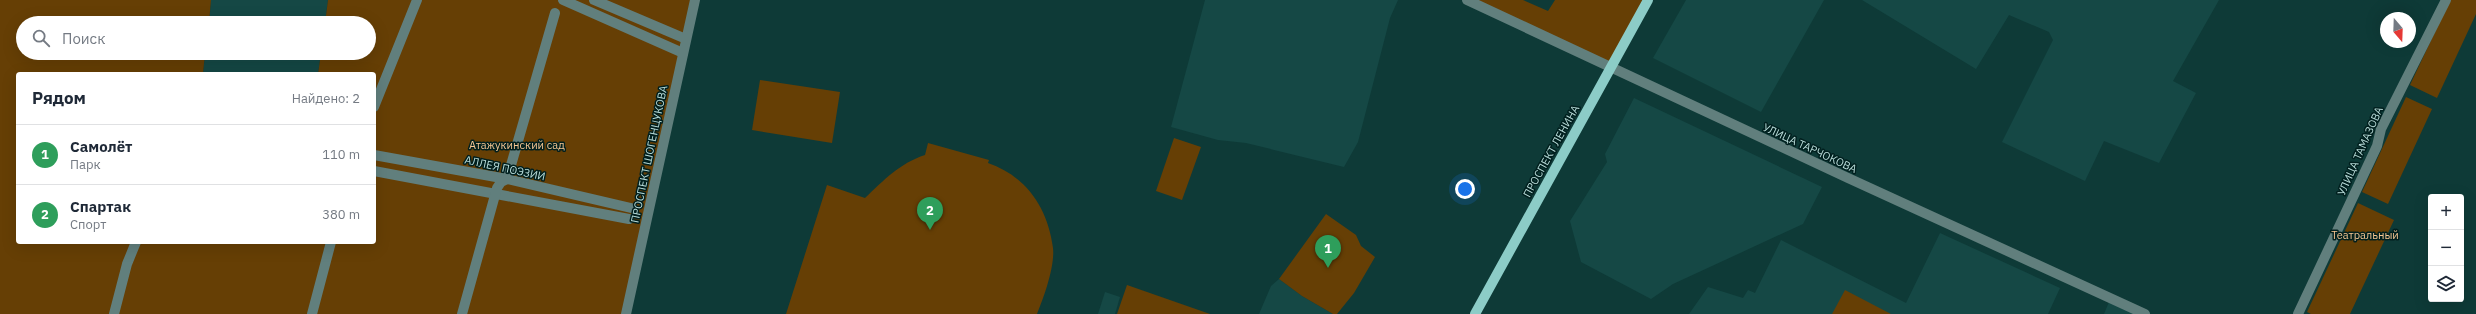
<!DOCTYPE html>
<html lang="ru">
<head>
<meta charset="utf-8">
<style>
	body { margin:0; font-family:"IBM Plex Sans",sans-serif; background:#f2f2f3; color:#1f2937 }
	.controls { position:absolute; right:12px; bottom:12px; display:grid; overflow:hidden; border-radius:4px; box-shadow:0 4px 16px #0002 }
	.controls button { width:36px; height:36px; display:grid; place-items:center; padding:0; border:0; border-bottom:1px solid #e0e1e3; background:#fff; color:#1f2937; font:20px sans-serif }
	.compass { position:absolute; left:2380px; top:12px; width:36px; height:36px; border-radius:50%; background:#fff; box-shadow:0 4px 16px #0002; rotate:161deg }
	.you { position:absolute; left:1465px; top:189px; width:14px; height:14px; margin:-10px; border:3px solid #fff; border-radius:50%; background:#1a73e8; box-shadow:0 0 0 6px #1a73e833 }
	.badge { display:grid; place-items:center; width:26px; height:26px; border-radius:50%; background:#7e5c6a; color:#fff; font-size:13px; font-weight:700 }
	.pin { position:absolute; translate:-50% -33px; filter:drop-shadow(0 1px 2px #0008) }
	.pin::after { content:''; position:absolute; top:21px; width:14px; height:12px; background:inherit; clip-path:polygon(0 0,100% 0,50% 100%) }
	.list { margin:0; padding:0; list-style:none }
	h2 { display:flex; justify-content:space-between; align-items:center; height:52px; margin:0; padding:0 16px; font-size:17px }
	h2 small { font-size:13px; font-weight:400; color:#747a83 }
	.list li { display:grid; grid-template-columns:26px 1fr auto; gap:12px; align-items:center; box-sizing:border-box; height:60px; padding:0 16px; border-top:1px solid #e0e1e3 }
	.list b { display:block; font-size:15px; white-space:nowrap }
	.list p { margin:0; font-size:13px; white-space:nowrap; color:#747a83 }
	.list em { font-size:13px; font-style:normal; color:#747a83 }
	.icon { flex:none; width:22px; height:22px; fill:none; stroke:currentColor; stroke-width:2; stroke-linecap:round; stroke-linejoin:round }
	.map { position:relative; flex:none; width:2476px; height:314px; overflow:hidden }
	.search { position:absolute; background:#fff; box-shadow:0 4px 16px #0002; left:16px; top:16px; width:360px; height:44px; display:flex; align-items:center; gap:10px; box-sizing:border-box; padding:0 14px; border-radius:22px; color:#747a83; font-size:15px }
	.panel { position:absolute; background:#fff; box-shadow:0 4px 16px #0002; left:16px; top:72px; width:360px; height:172px; border-radius:4px }
	.map>svg:first-child { display:block }
	.built { fill:#154845 }
	.green { fill:#663f05 }
	.lines { fill:none; stroke-linecap:round; stroke-linejoin:round }
	.minor { stroke:#617f7d; stroke-width:10 }
	.major { stroke:#8cccc7; stroke-width:10 }
	.labels { text-anchor:middle; stroke-width:3; stroke-linejoin:round; paint-order:stroke }
	.park-label { font-size:11px; fill:#f6c793; stroke:#001f1e }
	.street-label { font-size:11px; fill:#b9ddda; stroke:#001f1e }
</style>
</head>
<body>
<div class="map">
<svg width="2476" height="314" viewBox="0 0 2476 314">
	<rect width="100%" height="100%" fill="#0e3a37"/>
	<g class="built">
		<path d="M211 0H328L325 23H209Z"/>
		<path d="M1205 0H1398L1390 18 1358 142 1344 167 1246 143 1218 140 1171 127Z"/>
		<path d="M1686 0H1824L1761 112 1653 58Z"/>
		<path d="M1862 0H2219L2173 81 2196 93 2159 163 2104 141 2085 181 2002 142 2053 40 2049 32 2009 15 1976 69Z"/>
		<path d="M205 53H321L318 74H203Z"/>
		<path d="M1634 98 1822 187 1803 224 1673 284 1651 299 1581 262 1570 221 1607 162 1605 154Z"/>
		<path d="M1940 233 2060 288 2048 314H1689L1708 287 1743 298 1748 290 1755 293 1781 240 1906 303Z"/>
		<path d="M1279 279 1302 296 1333 314H1259L1271 286Z"/>
		<path d="M1105 292 1120 297 1115 314H1098Z"/>
		<path d="M2109 302 2135 314H2104Z"/>
	</g>
	<g class="green">
		<path d="M0 0H211L209 23H23V53H205L203 74H18V242H374V74H318L321 53H369V23H325L328 0H695L626 314H0Z"/>
		<path d="M1467 0H1523L1548 11 1555 0H1648L1611 67Z"/>
		<path d="M2450 0H2476V14L2437 98 2410 85Z"/>
		<path d="M760 80 840 92 832 143 752 130Z"/>
		<path d="M2406 97 2432 109 2388 204 2362 192Z"/>
		<path d="M1174 138 1201 147 1182 200 1156 191Z"/>
		<path d="M928 143 989 160 988 163C1026 176 1048 208 1053 248 1055 266 1044 297 1037 314H786L827 185 865 198C884 180 900 163 925 155Z"/>
		<path d="M2358 203 2394 220 2350 314H2311L2307 312Z"/>
		<path d="M1326 214 1356 235 1361 246 1375 257 1354 293 1337 314H1333L1302 296 1279 279Z"/>
		<path d="M1127 285 1210 314H1117Z"/>
		<path d="M1845 290 1891 314H1832Z"/>
	</g>
	<g class="lines">
		<g class="minor">
			<path d="M563 0 683 53"/>
			<path d="M594 0 686 39"/>
			<path d="M1467 0 1848 178 2145 314"/>
			<path d="M374 107 417 0"/>
			<path d="M374 155 507 179 631 208"/>
			<path d="M374 171 629 219"/>
			<path d="M114 314 127 264 136 242"/>
			<path d="M312 314 331 242"/>
			<path d="M462 314 497 188 501 182 507 179 555 13"/>
			<path d="M626 314 695 0"/>
			<path d="M2298 314 2377 146 2381 129 2446 0"/>
		</g>
		<path class="major" d="M1475 314 1648 0"/>
	</g>
	<g class="labels">
		<g class="park-label">
			<text x="517" y="149">Атажукинский сад</text>
			<text x="2365" y="239">Театральный</text>
		</g>
		<g class="street-label">
			<text transform="translate(1810 148) rotate(25)" y="4">УЛИЦА ТАРЧОКОВА</text>
			<text transform="translate(1551 151) rotate(-61)" y="4">ПРОСПЕКТ ЛЕНИНА</text>
			<text transform="translate(2360 151) rotate(-66)" y="4">УЛИЦА ТАМАЗОВА</text>
			<text transform="translate(649 154) rotate(-78)" y="4">ПРОСПЕКТ ШОГЕНЦУКОВА</text>
			<text transform="translate(505 168) rotate(12)" y="4">АЛЛЕЯ ПОЭЗИИ</text>
		</g>
	</g>
</svg>
<div class="controls">
<button>+</button>
<button>−</button>
<button><svg class="icon" aria-label="layers" viewBox="0 0 24 24"><path d="M12 4l9 5-9 5-9-5zM3 14l9 5 9-5"/></svg></button>
</div>
<svg class="compass" viewBox="-18 -18 36 36"><path d="M0-13l5 13h-10z" fill="#e53935"/><path d="M0 13l5-13h-10z" fill="#747a83"/></svg>
<div class="you"></div>
<div class="pin badge" style="left:1328px;top:268px;background:#2e9e5b">1</div>
<div class="pin badge" style="left:930px;top:230px;background:#2e9e5b">2</div>
<div class="search"><svg class="icon" aria-label="search" viewBox="0 0 24 24"><circle cx="10" cy="10" r="6"/><path d="M15 15l6 6"/></svg>Поиск</div>
<section class="panel">
<h2>Рядом<small>Найдено: 2</small></h2>
<ul class="list">
<li><span class="badge" style="background:#2e9e5b">1</span><div><b>Самолёт</b><p>Парк</p></div><em>110 m</em></li>
<li><span class="badge" style="background:#2e9e5b">2</span><div><b>Спартак</b><p>Спорт</p></div><em>380 m</em></li>
</ul>
</section>
</div>
</body>
</html>
